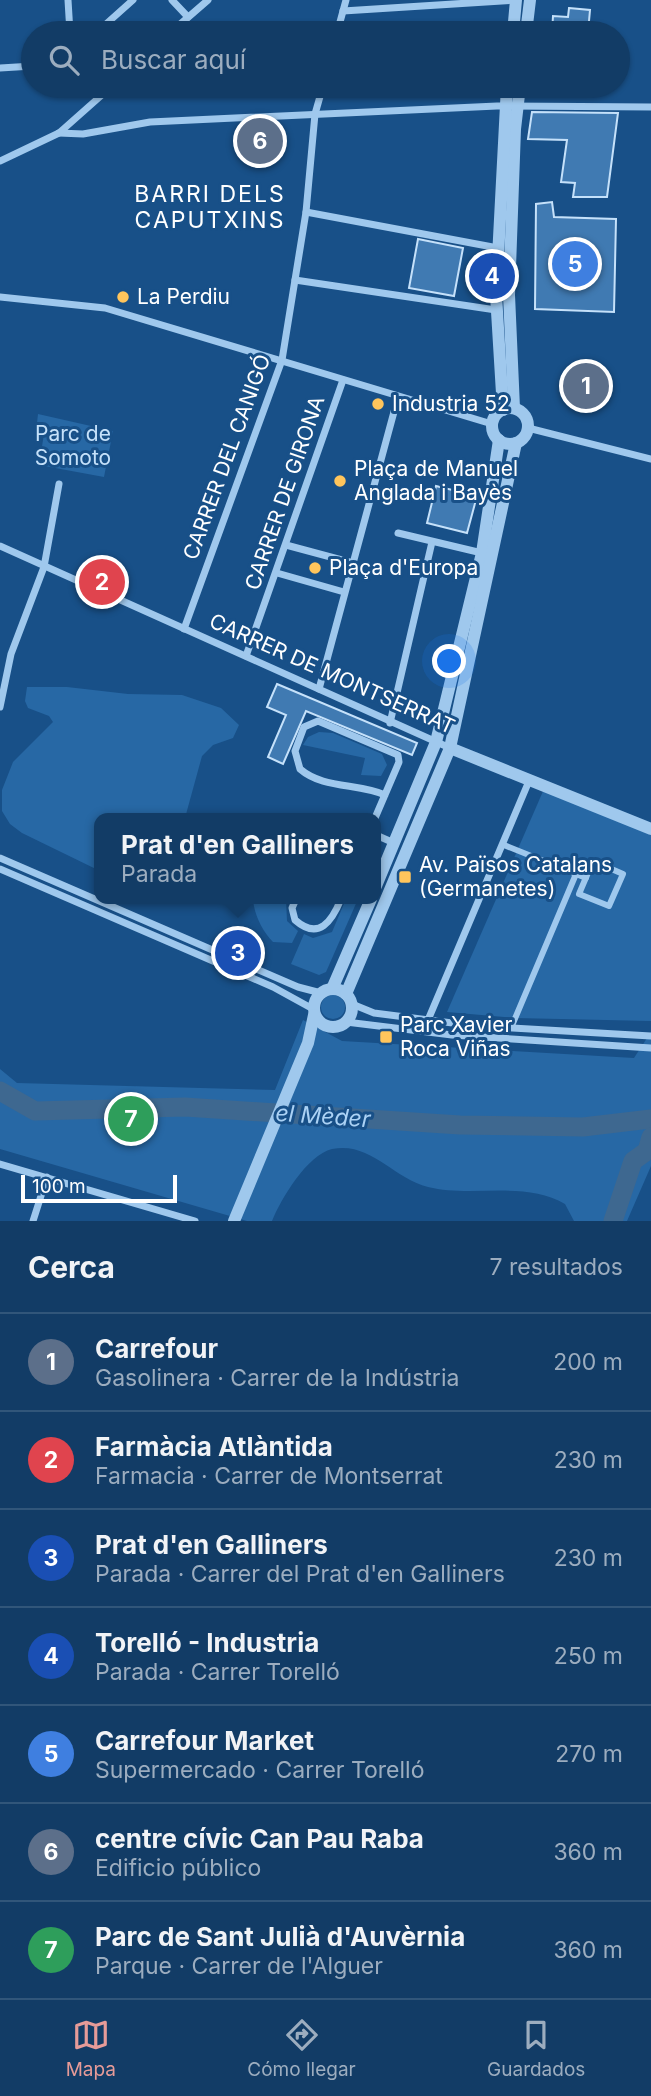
<!DOCTYPE html>
<html lang="es">
<head>
<meta charset="utf-8">
<style>
	body { margin:0; font-family:Inter,sans-serif; background:#1b436c; color:#f1f3f6 }
	.scale { position:absolute; left:21px; bottom:18px; width:156px; box-sizing:border-box; padding-left:7px; border:4px solid #fff; border-top:0; font-size:19px; line-height:24px; white-space:nowrap; color:#fff; -webkit-text-stroke:5px #185088; paint-order:stroke }
	.you { position:absolute; left:450px; top:662px; width:24px; height:24px; margin:-18px; border:5px solid #fff; border-radius:50%; background:#1a73e8; box-shadow:0 0 0 10px #1a73e833 }
	.badge { display:grid; place-items:center; width:46px; height:46px; border-radius:50%; background:#e69b98; color:#fff; font-size:23px; font-weight:700 }
	.pin { position:absolute; translate:-50% -50%; border:4px solid #fff; box-shadow:0 2px 7px #0006 }
	.popup { position:absolute; left:94px; top:813px; width:287px; height:91px; box-sizing:border-box; display:grid; place-content:center; border-radius:14px; background:#123c66; filter:drop-shadow(0 2px 5px #0005); font-size:23px; white-space:nowrap; color:#9cadbf }
	.popup b { font-size:26px; color:#f1f3f6 }
	.popup::after { content:''; position:absolute; left:50%; top:100%; margin-left:-14px; border:14px solid transparent; border-top-color:#123c66 }
	.list { margin:0; padding:0; list-style:none }
	h2 { display:flex; justify-content:space-between; align-items:center; height:91px; margin:0; padding:0 28px; font-size:30px }
	h2 small { font-size:23px; font-weight:400; color:#9cadbf }
	.list li { display:grid; grid-template-columns:46px 1fr auto; gap:21px; align-items:center; box-sizing:border-box; height:98px; padding:0 28px; border-top:2px solid #31567a }
	.list b { display:block; font-size:26px; white-space:nowrap }
	.list p { margin:0; font-size:23px; white-space:nowrap; color:#9cadbf }
	.list em { font-size:23px; font-style:normal; color:#9cadbf }
	.icon { flex:none; width:38px; height:38px; fill:none; stroke:currentColor; stroke-width:2; stroke-linecap:round; stroke-linejoin:round }
	.map { position:relative; flex:none; width:651px; height:1221px; overflow:hidden }
	.search { position:absolute; background:#123c66; box-shadow:0 2px 5px #0004; left:21px; right:21px; top:21px; height:77px; display:flex; align-items:center; gap:18px; box-sizing:border-box; padding:0 24px; border-radius:38px; color:#9cadbf; font-size:26px }
	.sheet { height:777px; background:#123c66 }
	nav { display:flex; justify-content:space-around; align-items:center; box-sizing:border-box; height:98px; border-top:2px solid #31567a; background:#123c66; font-size:19px; color:#9cadbf }
	nav a { display:grid; justify-items:center; gap:4px }
	nav .on { color:#e69b98 }
	.map>svg:first-child { display:block }
	.green { fill:#2768a5 }
	.lines { fill:none; stroke-linecap:round; stroke-linejoin:round }
	.river { stroke:#3e6890; stroke-width:19 }
	.building { fill:#407ab2; stroke:#c5e1fa; stroke-width:2 }
	.pedestrian { stroke:#9fc8ed; stroke-width:6 }
	.minor { stroke:#9fc8ed; stroke-width:7 }
	.tertiary { stroke:#9fc8ed; stroke-width:12 }
	.poi-dot { fill:#ffc55c; stroke:#185088; stroke-width:2.5 }
	.labels { text-anchor:middle; stroke-width:6; stroke-linejoin:round; paint-order:stroke }
	.poi-label { font-size:21px; fill:#fff; stroke:#185088; text-anchor:start }
	.park-label { font-size:21px; fill:#c5e1fa; stroke:#185088 }
	.street-label { font-size:21px; fill:#fff; stroke:#185088 }
	.neighbourhood-label { font-size:23px; letter-spacing:2px; fill:#fff; stroke:#185088 }
	.water-label { font-size:23px; font-style:italic; fill:#abd2f5; stroke:#185088 }
</style>
</head>
<body>
<div class="map">
<svg width="651" height="1221" viewBox="0 0 651 1221">
	<rect width="100%" height="100%" fill="#185088"/>
	<g class="green">
		<path d="M38 414 113 431 104 477 39 465 44 434 36 432Z"/>
		<path d="M27 687H67L128 694 182 695 221 708 239 725 233 738 213 745 202 756 185 818H100V871L22 833 10 824 2 811V790L13 762 53 722 49 716 28 708 25 701Z"/>
		<path d="M319 732 333 733 382 754 387 765 381 776 361 775 365 758 303 745 308 737Z"/>
		<path d="M544 789 651 835V1021L515 1018 447 1012Z"/>
		<path d="M253 899H286L287 921 298 931 292 943 273 942C262 931 254 914 253 899Z"/>
		<path d="M346 899H358L326 972 319 975 291 964 304 934 313 938 332 932Z"/>
		<circle cx="333" cy="1007" r="12"/>
		<path d="M303 1020 342 1041 634 1058 651 1032V1166L627 1221H574L565 1204C525 1180 471 1198 428 1187 393 1178 370 1141 332 1149 307 1155 281 1199 272 1221H247L0 1149V1069L17 1083 275 1090Z"/>
	</g>
	<g class="lines">
		<g class="river">
			<path d="M0 1091 35 1111 185 1107 460 1125 583 1127 651 1119"/>
			<path d="M613 1221 633 1161 647 1151 651 1137"/>
		</g>
	</g>
	<g class="building">
		<path d="M569 8 590 10 588 32 552 33 553 16 568 17Z"/>
		<path d="M532 112 618 113 607 197H573L575 183 561 182 567 140 528 139Z"/>
		<path d="M275 122V150L244 149 245 132H252V123Z"/>
		<path d="M552 202 554 217 616 219 614 312 535 309 536 204Z"/>
		<path d="M418 239 463 248 454 296 409 288Z"/>
		<path d="M436 486 477 496 467 533 427 523Z"/>
		<path d="M277 684 417 743 412 755 306 711 283 764 268 757 286 715 267 707Z"/>
	</g>
	<g class="lines">
		<g class="pedestrian">
			<path d="M504 845 586 878"/>
			<path d="M593 861 623 874 609 906 579 894Z"/>
			<path d="M511 1028 576 874"/>
		</g>
		<g class="minor">
			<path d="M68 0 70 33"/>
			<path d="M172 0 188 17"/>
			<path d="M343 11 516 0"/>
			<path d="M96 33 133 0"/>
			<path d="M170 33 208 0"/>
			<path d="M337 33 346 0"/>
			<path d="M0 68 33 66"/>
			<path d="M59 133 83 134 150 122 497 106 651 107"/>
			<path d="M0 161 59 133 112 86"/>
			<path d="M306 212 498 248"/>
			<path d="M295 280 496 310"/>
			<path d="M0 297 105 308 492 424"/>
			<path d="M528 428 651 459"/>
			<path d="M398 533 482 553"/>
			<path d="M286 545 353 563"/>
			<path d="M0 546 450 748"/>
			<path d="M277 573 344 592"/>
			<path d="M184 629 282 360 306 212 315 114 323 86"/>
			<path d="M246 656 343 380"/>
			<path d="M319 689 398 397"/>
			<path d="M0 707 11 654 44 567 59 484"/>
			<path d="M390 723 432 542"/>
			<path d="M375 818 399 762 398 755 318 721 304 727 295 751 300 769C323 789 358 783 385 795"/>
			<path d="M376 835 394 843"/>
			<path d="M0 858 298 987 321 993"/>
			<path d="M0 869 273 987 313 1009"/>
			<path d="M296 899 292 908 295 920C319 941 332 921 341 899"/>
			<path d="M352 1004 374 1013 476 1026 651 1036"/>
			<path d="M428 1020 529 781"/>
			<path d="M346 1022 452 1035 651 1048"/>
			<path d="M0 1164 195 1221"/>
			<path d="M33 1221 47 1177"/>
		</g>
		<g class="tertiary">
			<path d="M513 33 516 0"/>
			<path d="M526 33 530 0"/>
			<path d="M514 408 509 295 515 129 520 86"/>
			<circle cx="510" cy="426" r="18"/>
			<path d="M503 410 496 295 507 86"/>
			<path d="M450 748 651 829"/>
			<path d="M376 886 436 742 482 553 499 440"/>
			<circle cx="333" cy="1008" r="19"/>
			<path d="M332 989 371 899"/>
			<path d="M346 994 450 748 516 443"/>
			<path d="M234 1221 308 1043 314 1015"/>
		</g>
	</g>
	<g class="poi-dot">
		<circle cx="123" cy="297" r="7"/>
		<circle cx="378" cy="404" r="7"/>
		<circle cx="340" cy="481" r="7"/>
		<circle cx="315" cy="568" r="7"/>
		<rect x="398" y="870" width="14" height="14" rx="3.5"/>
		<rect x="379" y="1030" width="14" height="14" rx="3.5"/>
	</g>
	<g class="labels">
		<g class="poi-label">
			<text x="137" y="304">La Perdiu</text>
			<text x="392" y="411">Industria 52</text>
			<text x="354" y="476">Plaça de Manuel<tspan x="354" dy="24">Anglada i Bayès</tspan></text>
			<text x="329" y="575">Plaça d'Europa</text>
			<text x="419" y="872">Av. Països Catalans<tspan x="419" dy="24">(Germanetes)</tspan></text>
			<text x="400" y="1032">Parc Xavier<tspan x="400" dy="24">Roca Viñas</tspan></text>
		</g>
		<g class="park-label">
			<text x="73" y="441">Parc de<tspan x="73" dy="24">Somoto</tspan></text>
		</g>
		<g class="street-label">
			<text transform="translate(227 457) rotate(-70)" y="7">CARRER DEL CANIGÓ</text>
			<text transform="translate(285 493) rotate(-71)" y="7">CARRER DE GIRONA</text>
			<text transform="translate(332 674) rotate(24)" y="7">CARRER DE MONTSERRAT</text>
		</g>
		<g class="neighbourhood-label">
			<text x="210" y="202">BARRI DELS<tspan x="210" dy="26">CAPUTXINS</tspan></text>
		</g>
		<g class="water-label">
			<text transform="translate(323 1116) rotate(4)" y="8">el Mèder</text>
		</g>
	</g>
</svg>
<div class="scale">100 m</div>
<div class="you"></div>
<div class="pin badge" style="left:586px;top:386px;background:#5c6f8a">1</div>
<div class="pin badge" style="left:102px;top:582px;background:#e0444e">2</div>
<div class="pin badge" style="left:238px;top:953px;background:#1a4fb4">3</div>
<div class="popup"><b>Prat d'en Galliners</b>Parada</div>
<div class="pin badge" style="left:492px;top:276px;background:#1a4fb4">4</div>
<div class="pin badge" style="left:575px;top:264px;background:#3f7fe0">5</div>
<div class="pin badge" style="left:260px;top:141px;background:#5c6f8a">6</div>
<div class="pin badge" style="left:131px;top:1119px;background:#2e9e5b">7</div>
<div class="search"><svg class="icon" aria-label="search" viewBox="0 0 24 24"><circle cx="10" cy="10" r="6"/><path d="M15 15l6 6"/></svg>Buscar aquí</div>
</div>
<section class="sheet">
<h2>Cerca<small>7 resultados</small></h2>
<ul class="list">
<li><span class="badge" style="background:#5c6f8a">1</span><div><b>Carrefour</b><p>Gasolinera · Carrer de la Indústria</p></div><em>200 m</em></li>
<li><span class="badge" style="background:#e0444e">2</span><div><b>Farmàcia Atlàntida</b><p>Farmacia · Carrer de Montserrat</p></div><em>230 m</em></li>
<li><span class="badge" style="background:#1a4fb4">3</span><div><b>Prat d'en Galliners</b><p>Parada · Carrer del Prat d'en Galliners</p></div><em>230 m</em></li>
<li><span class="badge" style="background:#1a4fb4">4</span><div><b>Torelló - Industria</b><p>Parada · Carrer Torelló</p></div><em>250 m</em></li>
<li><span class="badge" style="background:#3f7fe0">5</span><div><b>Carrefour Market</b><p>Supermercado · Carrer Torelló</p></div><em>270 m</em></li>
<li><span class="badge" style="background:#5c6f8a">6</span><div><b>centre cívic Can Pau Raba</b><p>Edificio público</p></div><em>360 m</em></li>
<li><span class="badge" style="background:#2e9e5b">7</span><div><b>Parc de Sant Julià d'Auvèrnia</b><p>Parque · Carrer de l'Alguer</p></div><em>360 m</em></li>
</ul>
</section>
<nav>
<a class="on"><svg class="icon" aria-label="map" viewBox="0 0 24 24"><path d="M3 6l6-2 6 2 6-2v14l-6 2-6-2-6 2zM9 4v14M15 6v14"/></svg>Mapa</a>
<a><svg class="icon" aria-label="directions" viewBox="0 0 24 24"><path d="M12 3l9 9-9 9-9-9zM9 14v-3h6M13 9l2 2-2 2"/></svg>Cómo llegar</a>
<a><svg class="icon" aria-label="saved" viewBox="0 0 24 24"><path d="M7 4h10v16l-5-4-5 4z"/></svg>Guardados</a>
</nav>
</body>
</html>
